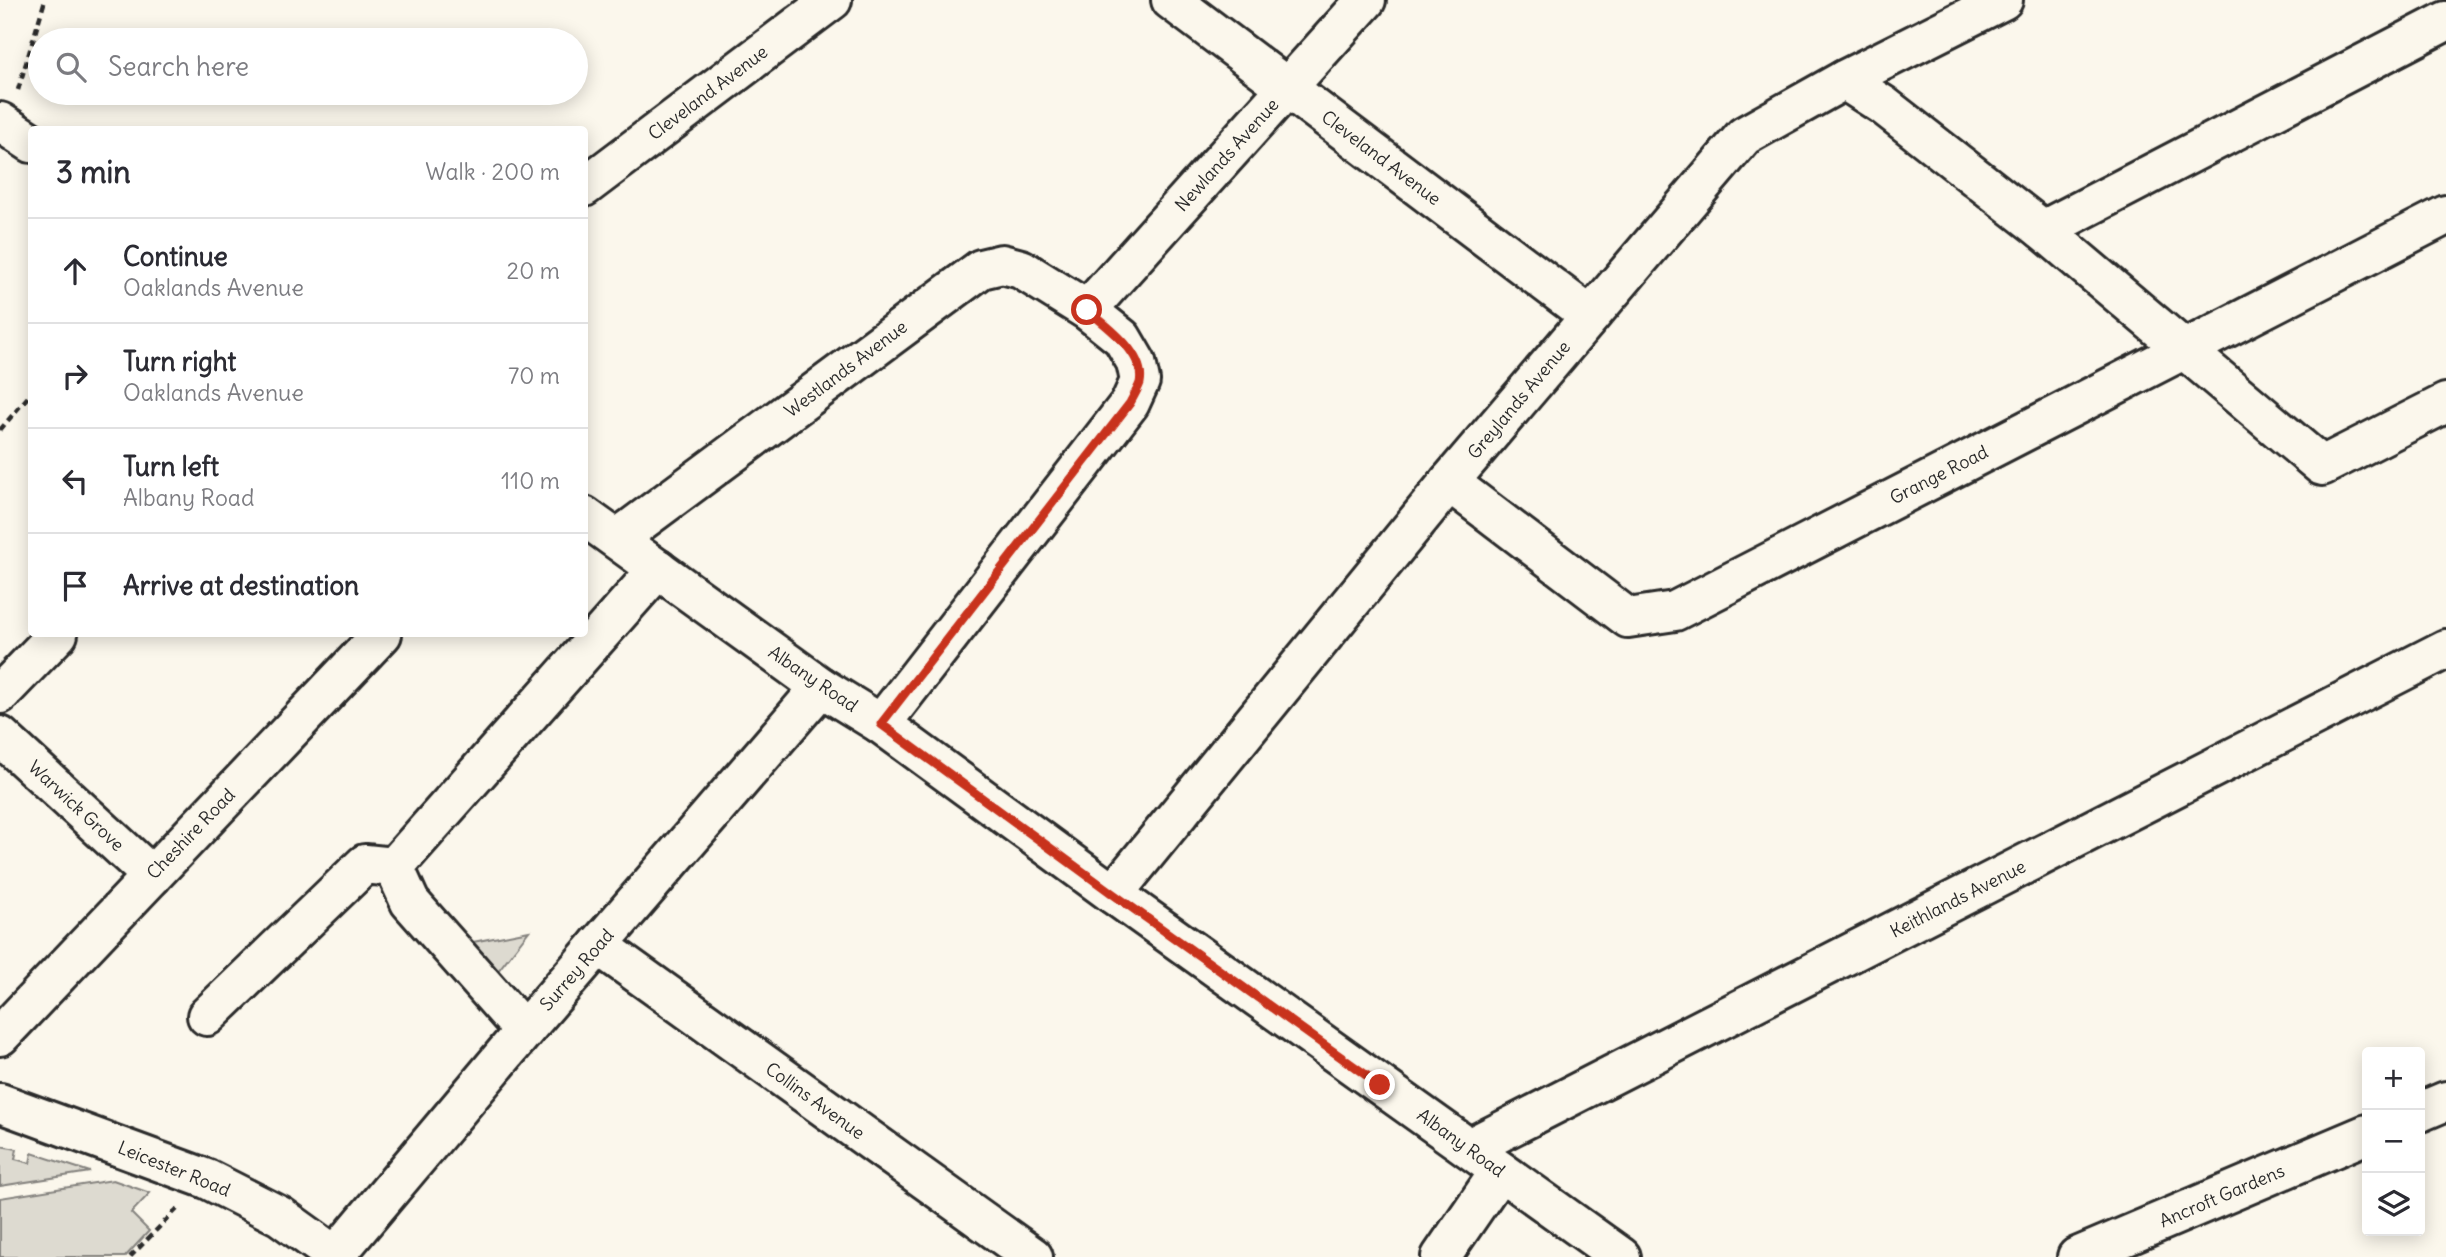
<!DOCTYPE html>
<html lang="en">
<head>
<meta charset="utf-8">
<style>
	body { margin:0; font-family:Delius,sans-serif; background:#f2f2f3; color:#2b2b33 }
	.controls { position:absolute; right:21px; bottom:21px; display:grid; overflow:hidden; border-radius:7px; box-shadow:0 4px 18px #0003 }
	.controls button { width:63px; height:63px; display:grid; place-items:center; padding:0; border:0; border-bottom:2px solid #e1e1e2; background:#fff; color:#2b2b33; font:35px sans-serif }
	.stop { position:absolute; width:21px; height:21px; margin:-16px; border:5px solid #c8321e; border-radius:50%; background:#fff }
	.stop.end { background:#c8321e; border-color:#fff; box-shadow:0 2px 7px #0008 }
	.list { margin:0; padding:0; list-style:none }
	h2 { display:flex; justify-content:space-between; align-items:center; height:91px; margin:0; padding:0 28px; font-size:30px }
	h2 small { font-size:23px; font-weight:400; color:#7c7c81 }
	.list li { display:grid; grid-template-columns:46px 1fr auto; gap:21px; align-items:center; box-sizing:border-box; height:105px; padding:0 28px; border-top:2px solid #e1e1e2 }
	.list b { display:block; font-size:26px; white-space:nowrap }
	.list p { margin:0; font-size:23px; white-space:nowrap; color:#7c7c81 }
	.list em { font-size:23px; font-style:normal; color:#7c7c81 }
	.icon { flex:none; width:38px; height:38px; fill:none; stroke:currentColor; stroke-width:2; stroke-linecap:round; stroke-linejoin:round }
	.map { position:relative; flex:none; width:2446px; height:1257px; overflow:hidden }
	.search { position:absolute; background:#fff; box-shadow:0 4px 18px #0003; left:28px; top:28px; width:560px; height:77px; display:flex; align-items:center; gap:18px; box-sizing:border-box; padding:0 24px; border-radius:38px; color:#7c7c81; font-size:26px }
	.panel { position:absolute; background:#fff; box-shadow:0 4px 18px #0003; left:28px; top:126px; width:560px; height:511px; border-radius:7px }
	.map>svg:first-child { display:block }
	.green { fill:#dddad0; stroke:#84827e; stroke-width:2 }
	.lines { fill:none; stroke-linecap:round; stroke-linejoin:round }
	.minor-casing { stroke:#2b2b2b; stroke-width:44 }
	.path { stroke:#2b2b2b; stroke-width:4.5; stroke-dasharray:7 5; stroke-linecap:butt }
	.minor { stroke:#fbf7ec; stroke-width:38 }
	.route { stroke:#c8321e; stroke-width:9 }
	.labels { text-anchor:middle; stroke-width:5; stroke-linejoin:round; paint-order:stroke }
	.street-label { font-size:18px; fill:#2b2b2b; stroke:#fbf7ec }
</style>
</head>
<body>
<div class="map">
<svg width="2446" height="1257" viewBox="0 0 2446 1257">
	<rect width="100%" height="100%" fill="#fbf7ec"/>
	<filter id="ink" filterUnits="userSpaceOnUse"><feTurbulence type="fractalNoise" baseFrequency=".0143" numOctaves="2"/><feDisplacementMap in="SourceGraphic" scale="14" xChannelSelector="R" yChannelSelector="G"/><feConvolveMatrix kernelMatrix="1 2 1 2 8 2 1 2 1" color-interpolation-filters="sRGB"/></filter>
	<g filter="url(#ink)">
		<g class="green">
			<path d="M529 931 494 976 463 944Z"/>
			<path d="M0 1146 17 1149 15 1159 30 1163 32 1153 90 1172 0 1186Z"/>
			<path d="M113 1180 150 1193 131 1213 149 1231 125 1257H0V1198Z"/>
		</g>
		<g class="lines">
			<g class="minor-casing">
				<g id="minor">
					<path d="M1171 0 1590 316"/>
					<path d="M1844 80 1883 105 2043 230 2322 466 2446 403"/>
					<path d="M0 122 32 143"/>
					<path d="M584 187 832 0"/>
					<path d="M2043 230 2446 21"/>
					<path d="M1087 310 1366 0"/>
					<path d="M1449 482 1628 618 1675 611 2446 215"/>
					<path d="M584 516 821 687 881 724 1113 894 1621 1257"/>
					<path d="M617 539 981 269 1002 264 1021 269 1087 310 1122 338 1136 362 1140 381 1130 403 881 724"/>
					<path d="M0 694 58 634"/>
					<path d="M0 736 152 876"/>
					<path d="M394 867 410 902 524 1031"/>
					<path d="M1113 894 1449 482 1744 136 1844 80 2003 0"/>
					<path d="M598 945 1033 1257"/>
					<path d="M207 1016 365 864 394 867 658 569"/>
					<path d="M0 1036 382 634"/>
					<path d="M0 1103 207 1179 280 1216 337 1257"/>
					<path d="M2420 1112 2446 1101"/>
					<path d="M1469 1148 2446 649"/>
					<path d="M335 1256 524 1031 821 687"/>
					<path d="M1441 1257 1500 1171"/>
					<path d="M2077 1257 2367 1134"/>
				</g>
			</g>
			<g class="path">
				<path d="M18 90 45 0"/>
				<path d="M0 430 32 392"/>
				<path d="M130 1257 178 1208"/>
			</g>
			<use href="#minor" class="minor"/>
		</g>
	</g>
	<g class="lines" filter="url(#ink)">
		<path class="route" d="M1087 310C1106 325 1146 354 1140 383 1138 389 1133 397 1130 403L881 724 1113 894 1380 1085"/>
	</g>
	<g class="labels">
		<g class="street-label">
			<text transform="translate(708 93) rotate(-37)" y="6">Cleveland Avenue</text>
			<text transform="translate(1227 155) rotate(-48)" y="6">Newlands Avenue</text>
			<text transform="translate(1381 158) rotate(37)" y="6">Cleveland Avenue</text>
			<text transform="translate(846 369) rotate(-37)" y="6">Westlands Avenue</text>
			<text transform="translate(1519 400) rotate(-50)" y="6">Greylands Avenue</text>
			<text transform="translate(1939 475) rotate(-27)" y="6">Grange Road</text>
			<text transform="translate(813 679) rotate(34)" y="6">Albany Road</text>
			<text transform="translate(76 806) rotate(43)" y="6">Warwick Grove</text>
			<text transform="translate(191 834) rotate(-46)" y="6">Cheshire Road</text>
			<text transform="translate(1958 899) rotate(-27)" y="6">Keithlands Avenue</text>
			<text transform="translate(577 970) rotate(-49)" y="6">Surrey Road</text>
			<text transform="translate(815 1101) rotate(36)" y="6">Collins Avenue</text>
			<text transform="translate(1461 1143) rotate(36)" y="6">Albany Road</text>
			<text transform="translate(174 1169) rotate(22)" y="6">Leicester Road</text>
			<text transform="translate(2222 1196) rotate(-23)" y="6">Ancroft Gardens</text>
		</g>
	</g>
</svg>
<div class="controls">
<button>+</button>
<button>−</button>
<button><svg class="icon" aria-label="layers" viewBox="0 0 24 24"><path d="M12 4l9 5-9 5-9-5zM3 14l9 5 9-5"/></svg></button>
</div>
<div class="stop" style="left:1087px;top:310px"></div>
<div class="stop end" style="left:1380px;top:1085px"></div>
<div class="search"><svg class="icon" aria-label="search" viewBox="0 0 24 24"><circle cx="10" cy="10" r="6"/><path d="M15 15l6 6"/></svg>Search here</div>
<section class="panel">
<h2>3 min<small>Walk · 200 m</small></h2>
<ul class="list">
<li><svg class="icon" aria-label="ahead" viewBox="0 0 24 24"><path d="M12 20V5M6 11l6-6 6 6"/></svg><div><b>Continue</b><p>Oaklands Avenue</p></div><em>20 m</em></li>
<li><svg class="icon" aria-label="right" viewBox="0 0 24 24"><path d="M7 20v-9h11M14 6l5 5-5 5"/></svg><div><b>Turn right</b><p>Oaklands Avenue</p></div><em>70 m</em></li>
<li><svg class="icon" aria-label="left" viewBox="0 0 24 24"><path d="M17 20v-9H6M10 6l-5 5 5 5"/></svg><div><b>Turn left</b><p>Albany Road</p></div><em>110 m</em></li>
<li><svg class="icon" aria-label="arrive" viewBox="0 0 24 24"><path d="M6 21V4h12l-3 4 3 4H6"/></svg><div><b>Arrive at destination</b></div></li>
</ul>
</section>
</div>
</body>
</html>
